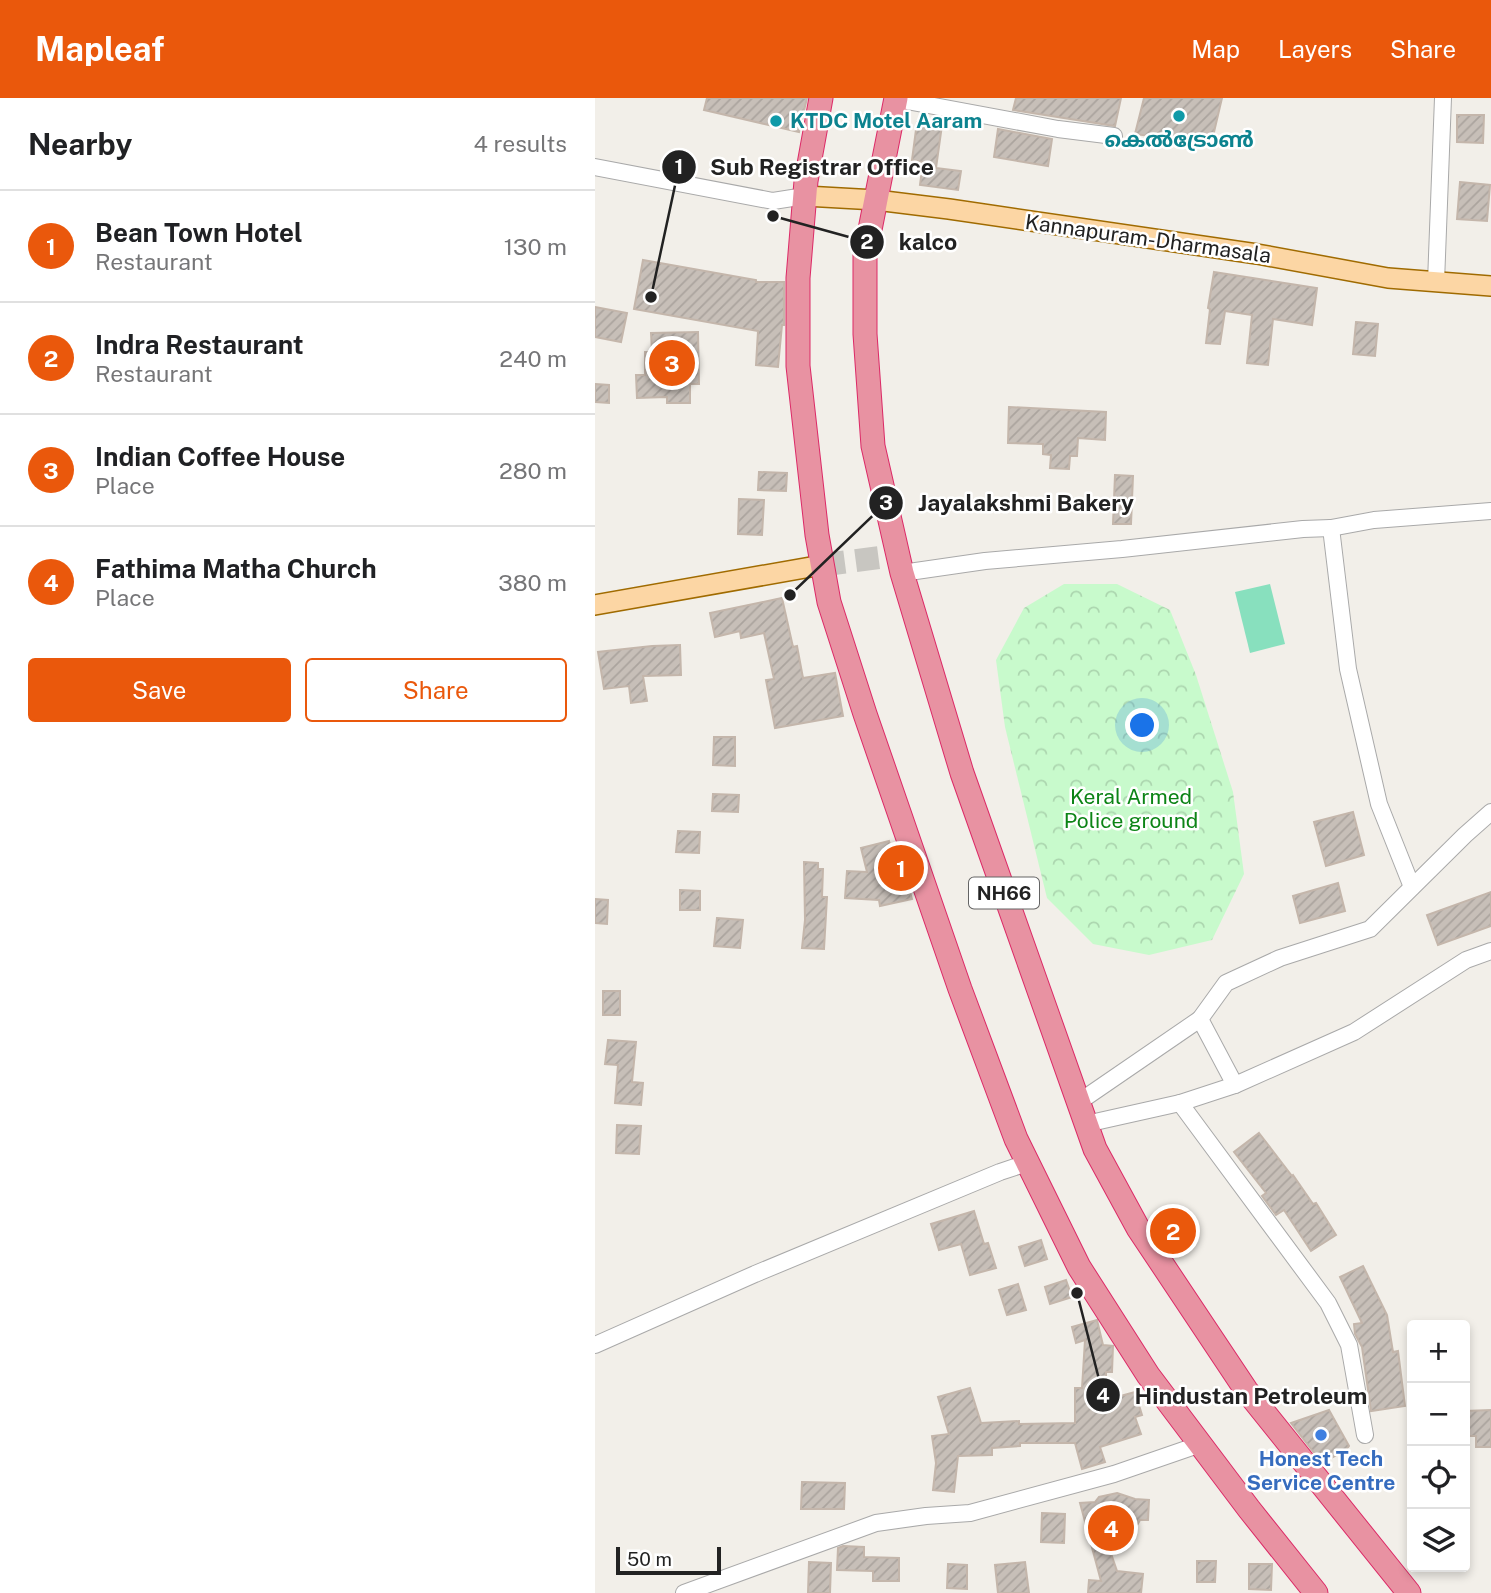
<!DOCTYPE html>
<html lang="en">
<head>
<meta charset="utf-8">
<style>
	body { margin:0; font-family:"Public Sans","Noto Sans Malayalam",sans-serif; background:#f2f2f2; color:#202124 }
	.controls { position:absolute; right:21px; bottom:21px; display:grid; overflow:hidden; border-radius:7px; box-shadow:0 4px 10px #0003 }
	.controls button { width:63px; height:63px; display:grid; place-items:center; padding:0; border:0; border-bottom:2px solid #e0e0e0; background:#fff; color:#202124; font:35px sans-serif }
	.scale { position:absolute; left:21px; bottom:18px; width:105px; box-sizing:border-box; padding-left:7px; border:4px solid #222; border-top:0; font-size:19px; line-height:24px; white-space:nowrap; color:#222; -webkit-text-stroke:5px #fff; paint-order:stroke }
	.you { position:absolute; left:548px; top:628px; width:24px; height:24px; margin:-18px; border:5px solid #fff; border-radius:50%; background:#1a73e8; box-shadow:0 0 0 10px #1a73e833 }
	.badge { display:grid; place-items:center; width:46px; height:46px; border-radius:50%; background:#ea580c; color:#fff; font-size:23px; font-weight:700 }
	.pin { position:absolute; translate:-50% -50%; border:4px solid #fff; box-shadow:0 2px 7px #0006 }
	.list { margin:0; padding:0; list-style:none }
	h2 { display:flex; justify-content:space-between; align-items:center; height:91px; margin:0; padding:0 28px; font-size:30px }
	h2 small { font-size:23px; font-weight:400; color:#757577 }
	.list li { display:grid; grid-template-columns:46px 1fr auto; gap:21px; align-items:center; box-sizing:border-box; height:112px; padding:0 28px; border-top:2px solid #e0e0e0 }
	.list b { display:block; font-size:26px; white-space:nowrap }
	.list p { margin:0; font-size:23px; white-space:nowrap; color:#757577 }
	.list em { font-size:23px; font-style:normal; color:#757577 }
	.actions { display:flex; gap:14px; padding:21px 28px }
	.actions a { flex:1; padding:16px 0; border:2px solid #ea580c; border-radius:7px; text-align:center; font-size:24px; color:#ea580c }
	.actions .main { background:#ea580c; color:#fff }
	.icon { flex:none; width:38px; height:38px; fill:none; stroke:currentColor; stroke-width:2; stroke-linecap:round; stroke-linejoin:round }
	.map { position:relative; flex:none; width:896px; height:1495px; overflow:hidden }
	header { display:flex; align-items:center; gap:42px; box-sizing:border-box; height:98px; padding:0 35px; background:#ea580c; color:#fff }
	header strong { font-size:33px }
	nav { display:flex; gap:38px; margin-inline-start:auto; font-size:24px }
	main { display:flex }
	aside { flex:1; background:#fff }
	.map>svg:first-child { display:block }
	.park { fill:url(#park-crowns) }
	.pitch { fill:#88e0be }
	.building { fill:url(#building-hatch); stroke:#c4b6ab; stroke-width:2 }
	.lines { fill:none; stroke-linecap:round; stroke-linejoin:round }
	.highway-tunnel { stroke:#c8c6c1; stroke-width:23; stroke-dasharray:23 11; stroke-linecap:butt }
	.minor-casing { stroke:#a9a9a9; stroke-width:18 }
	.major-casing { stroke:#a06b00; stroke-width:22 }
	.highway-casing { stroke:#dc2a67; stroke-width:25 }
	.minor { stroke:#fff; stroke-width:16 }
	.major { stroke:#fcd6a4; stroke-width:19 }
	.highway { stroke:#e892a2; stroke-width:23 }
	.culture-dot { fill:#0f9aa8; stroke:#fff; stroke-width:2.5 }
	.shop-dot { fill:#3f7fe0; stroke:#fff; stroke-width:2.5 }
	.labels { text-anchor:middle; stroke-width:5; stroke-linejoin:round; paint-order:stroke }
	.shield { fill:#fff; stroke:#646464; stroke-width:2 }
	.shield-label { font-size:19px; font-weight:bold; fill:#222 }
	.culture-label { font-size:21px; font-weight:bold; fill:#0d838f; stroke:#fff; text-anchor:start }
	.street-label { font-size:21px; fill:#222; stroke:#fff }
	.park-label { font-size:21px; fill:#0c8416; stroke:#fff }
	.shop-label { font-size:21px; font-weight:bold; fill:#366cbe; stroke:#fff }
	.leader { fill:none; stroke:#222; stroke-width:2.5 }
	.callout-dot { fill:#222; stroke:#fff; stroke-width:2.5 }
	.mark-label { font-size:21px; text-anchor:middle; font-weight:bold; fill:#fff }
	.callout-label { font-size:23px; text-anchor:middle; font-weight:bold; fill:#222; stroke:#fff; stroke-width:5; stroke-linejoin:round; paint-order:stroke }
</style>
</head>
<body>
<header>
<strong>Mapleaf</strong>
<nav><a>Map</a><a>Layers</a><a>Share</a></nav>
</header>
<main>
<aside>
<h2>Nearby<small>4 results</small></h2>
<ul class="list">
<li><span class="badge">1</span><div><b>Bean Town Hotel</b><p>Restaurant</p></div><em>130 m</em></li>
<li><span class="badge">2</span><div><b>Indra Restaurant</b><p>Restaurant</p></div><em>240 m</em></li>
<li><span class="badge">3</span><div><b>Indian Coffee House</b><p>Place</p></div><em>280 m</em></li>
<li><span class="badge">4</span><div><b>Fathima Matha Church</b><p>Place</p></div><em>380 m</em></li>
</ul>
<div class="actions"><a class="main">Save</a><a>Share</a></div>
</aside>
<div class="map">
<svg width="896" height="1495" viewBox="0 0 896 1495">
	<defs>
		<pattern id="park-crowns" width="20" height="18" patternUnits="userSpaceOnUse" patternTransform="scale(1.75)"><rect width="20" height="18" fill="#c8facc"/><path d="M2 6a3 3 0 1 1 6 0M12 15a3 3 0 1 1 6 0" fill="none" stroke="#acd6af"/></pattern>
		<pattern id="building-hatch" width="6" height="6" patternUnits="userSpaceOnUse" patternTransform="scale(1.75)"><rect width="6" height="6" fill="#c7bfb8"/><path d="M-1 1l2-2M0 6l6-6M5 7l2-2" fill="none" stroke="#aba49e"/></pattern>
	</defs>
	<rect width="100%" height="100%" fill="#f2efe9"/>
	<path class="park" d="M469 486H522L575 512 601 577 638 694 649 776 617 842 554 857 498 846 452 800 410 629 401 562 429 510Z"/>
	<path class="pitch" d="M675 486 690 546 655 555 640 494Z"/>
	<g class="building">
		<path d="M112 0H212L204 34 109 12Z"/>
		<path d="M421 0H526L520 28 418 12Z"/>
		<path d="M549 0H627L616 47 540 36Z"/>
		<path d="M862 17H889L888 45 862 44Z"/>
		<path d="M322 24 347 27 341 70 366 73 363 92 325 87 328 64 317 62Z"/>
		<path d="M403 31 457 41 453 68 399 59Z"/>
		<path d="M865 84 895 87 892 123 862 121Z"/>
		<path d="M48 162 161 182V184H189V227H187L183 269 161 267 163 233 39 211Z"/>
		<path d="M619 174 722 190 717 227 678 221 673 267 652 265 657 217 630 213 625 246 611 245 615 211 613 210Z"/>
		<path d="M0 209 32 215 26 244 0 239Z"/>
		<path d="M761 224 783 226 780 258 758 256Z"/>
		<path d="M103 234 104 286H95V305H72V299L42 300 41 277H50V254H57L56 235Z"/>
		<path d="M0 286 14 287V305L0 304Z"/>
		<path d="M414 309 511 314 510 342 483 340 482 358H475L474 371 455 370 456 357 448 356V346L413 345Z"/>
		<path d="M164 374 192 375 191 393 163 392Z"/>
		<path d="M520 377 538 378 536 426H518Z"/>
		<path d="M144 401 169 402 167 437 143 436Z"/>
		<path d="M187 500 198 549 202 548 208 580 240 575 248 618 180 630 171 582 179 581 169 535 146 540 145 533 120 539 115 515Z"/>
		<path d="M85 547 86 577 48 578 52 603 36 605 34 588 9 591 3 554 57 548Z"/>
		<path d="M119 639H140V668L118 667Z"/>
		<path d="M118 696 144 697 143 714 117 713Z"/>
		<path d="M758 714 769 757 731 768 719 724Z"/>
		<path d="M83 733 105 734 104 755 81 754Z"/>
		<path d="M294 743 302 774 309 773 317 801 285 808 284 802 250 800 252 773 272 774 266 750Z"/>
		<path d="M209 764 223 765V771H228L227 799H232L229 851 207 850 210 822Z"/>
		<path d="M743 785 750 813 705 825 698 798Z"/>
		<path d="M85 792 105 793V812H85Z"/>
		<path d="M896 794V828L843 847 832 817Z"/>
		<path d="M0 801 13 802 12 826 0 825Z"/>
		<path d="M122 820 148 822 145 850 119 848Z"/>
		<rect x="8" y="893" width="17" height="24"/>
		<path d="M13 942 41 944 37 984 48 985 46 1007 20 1005 23 967 10 966Z"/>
		<path d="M22 1027 46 1028 44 1056 21 1055Z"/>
		<path d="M664 1035 697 1078 698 1077 718 1106 721 1105 741 1137 716 1153 689 1112 681 1117 667 1098 671 1095 639 1054Z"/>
		<path d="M379 1113 389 1146 393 1145 401 1170 375 1177 366 1146 344 1152 336 1126Z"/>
		<path d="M446 1142 452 1161 430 1168 424 1149Z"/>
		<path d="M768 1168 792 1217 798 1254 803 1253 810 1308 776 1313 767 1249 760 1236 759 1226 767 1225 745 1179Z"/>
		<path d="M471 1182 477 1199 455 1206 450 1189Z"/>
		<path d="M423 1186 431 1212 412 1217 404 1192Z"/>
		<path d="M502 1222 508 1247 518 1248 517 1274H511V1302L540 1294 547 1317 540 1319 546 1336 505 1349 510 1364 487 1371 480 1345H425V1348L397 1350V1357L363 1358 359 1394 338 1392 341 1365 337 1338 354 1336 343 1299 375 1290 386 1325 424 1323V1326L480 1325V1290H487L490 1242 481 1245 477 1229Z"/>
		<path d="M734 1312 754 1348 751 1352 727 1365 696 1325Z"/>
		<path d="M896 1312V1349H881V1338H870V1313Z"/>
		<path d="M207 1384 250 1385 249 1411H206Z"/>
		<path d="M522 1395 540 1401 554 1402 553 1422H545L536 1438 525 1443 511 1441 522 1473 548 1476 546 1495H493L494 1482 506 1483 485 1405 500 1404 504 1399Z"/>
		<path d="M447 1415 470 1416 469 1445 446 1444Z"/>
		<path d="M248 1448 269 1449V1459L304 1460V1483H278V1473L242 1472 243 1450Z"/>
		<path d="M602 1463H621L620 1484H602Z"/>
		<path d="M214 1464 236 1465 235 1495H213Z"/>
		<path d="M430 1464 434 1495H403L400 1467Z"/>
		<path d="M353 1466 372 1467V1491L352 1490Z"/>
		<path d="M654 1466H677L676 1492 654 1491Z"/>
	</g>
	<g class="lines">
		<path class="highway-tunnel" d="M227 467 303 457"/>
		<g class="minor-casing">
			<g id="minor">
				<path d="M301 1 463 31 519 38"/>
				<path d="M0 69 178 103 210 98"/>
				<path d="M841 184 848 0"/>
				<path d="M736 430 753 571 784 706 817 789"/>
				<path d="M307 475 390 463 527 451 708 431 736 430 779 422 896 413"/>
				<path d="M640 987 605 921 631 885 685 860 775 831 870 737 896 714"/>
				<path d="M484 1004 605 921"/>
				<path d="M585 1005 733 1205 754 1247 770 1337"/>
				<path d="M491 1026 585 1005 640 987 759 934 871 862 896 853"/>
				<path d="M0 1247 160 1176 405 1074 432 1065"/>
				<path d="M89 1495 281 1425 331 1418 375 1415 519 1376 606 1346"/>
			</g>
		</g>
		<g class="major-casing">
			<g id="major">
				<path d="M210 98 281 102 354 111 662 156 793 180 896 188"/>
				<path d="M0 507 227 467"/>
			</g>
		</g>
		<g class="highway-casing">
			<g id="highway">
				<path d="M226 0 211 83 203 180V268L222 437 234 504 270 616 365 891 421 1041 484 1169 553 1277 654 1411 721 1495"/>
				<path d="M301 0 270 157V236L278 348 307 475 367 675 500 1051 543 1130 651 1292 814 1495"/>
			</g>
		</g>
		<use href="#minor" class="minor"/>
		<use href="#major" class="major"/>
		<use href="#highway" class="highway"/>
	</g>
	<g class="culture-dot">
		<circle cx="584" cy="18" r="7"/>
		<circle cx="181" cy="23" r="7"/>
	</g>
	<circle class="shop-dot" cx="726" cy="1337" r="7"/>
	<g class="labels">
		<rect class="shield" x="374" y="779.5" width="70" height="31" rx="5"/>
		<g class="shield-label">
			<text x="409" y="802">NH66</text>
		</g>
		<g class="culture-label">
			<text x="195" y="30">KTDC Motel Aaram</text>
			<text x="584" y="49" text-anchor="middle">കെൽട്രോൺ</text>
		</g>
		<g class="street-label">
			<text transform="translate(553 141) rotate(8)" y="7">Kannapuram-Dharmasala</text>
		</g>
		<g class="park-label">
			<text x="536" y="706">Keral Armed<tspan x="536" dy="24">Police ground</tspan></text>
		</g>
		<g class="shop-label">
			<text x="726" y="1368">Honest Tech<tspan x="726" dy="24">Service Centre</tspan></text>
		</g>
	</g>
	<path class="leader" d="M56 199L84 69M178 118L272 144M195 497L291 405M482 1195L508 1297"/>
	<g class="callout-dot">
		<circle cx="56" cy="199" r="7"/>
		<circle cx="178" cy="118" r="7"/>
		<circle cx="195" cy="497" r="7"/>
		<circle cx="482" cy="1195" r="7"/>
		<circle cx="84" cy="69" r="18"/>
		<circle cx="272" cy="144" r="18"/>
		<circle cx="291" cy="405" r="18"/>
		<circle cx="508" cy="1297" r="18"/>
	</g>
	<g class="mark-label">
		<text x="84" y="76">1</text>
		<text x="272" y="151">2</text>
		<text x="291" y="412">3</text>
		<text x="508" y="1305">4</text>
	</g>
	<g class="callout-label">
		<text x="227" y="77">Sub Registrar Office</text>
		<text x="333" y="152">kalco</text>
		<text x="431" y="413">Jayalakshmi Bakery</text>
		<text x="656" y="1306">Hindustan Petroleum</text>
	</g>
</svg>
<div class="controls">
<button>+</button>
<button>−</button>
<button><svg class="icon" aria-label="locate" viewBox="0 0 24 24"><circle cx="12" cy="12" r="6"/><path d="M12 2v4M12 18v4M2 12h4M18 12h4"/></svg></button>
<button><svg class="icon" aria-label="layers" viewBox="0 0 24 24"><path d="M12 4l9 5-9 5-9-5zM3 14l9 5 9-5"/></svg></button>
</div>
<div class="scale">50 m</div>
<div class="you"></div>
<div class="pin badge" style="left:306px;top:770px">1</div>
<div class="pin badge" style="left:578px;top:1133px">2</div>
<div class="pin badge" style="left:77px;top:265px">3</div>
<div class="pin badge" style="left:516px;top:1430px">4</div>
</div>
</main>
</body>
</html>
